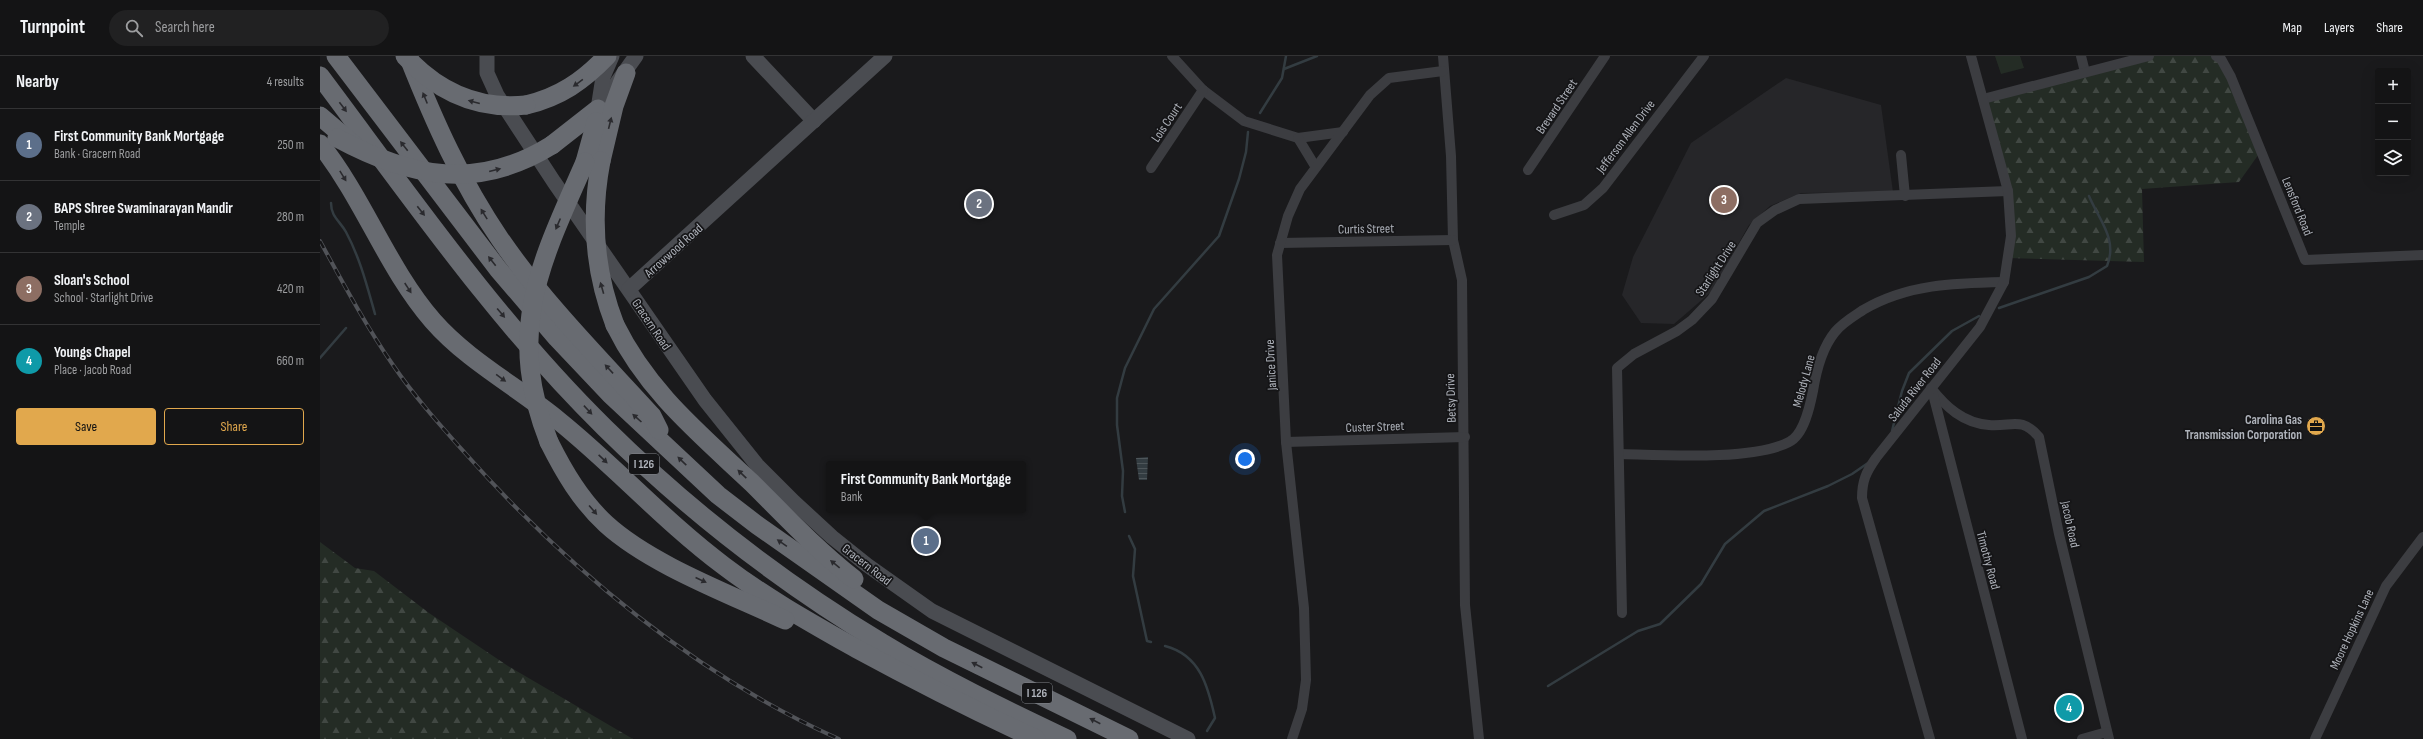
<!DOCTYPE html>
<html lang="en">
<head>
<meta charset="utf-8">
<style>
	body { margin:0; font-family:"Sofia Sans Condensed",sans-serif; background:#212122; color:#f1f3f6 }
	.controls { position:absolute; right:12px; top:12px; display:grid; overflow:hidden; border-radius:4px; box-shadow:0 4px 16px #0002 }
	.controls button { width:36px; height:36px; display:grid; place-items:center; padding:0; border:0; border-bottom:1px solid #333334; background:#141415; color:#f1f3f6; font:20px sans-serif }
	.you { position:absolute; left:925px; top:403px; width:14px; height:14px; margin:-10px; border:3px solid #fff; border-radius:50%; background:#1a73e8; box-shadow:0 0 0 6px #1a73e833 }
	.badge { display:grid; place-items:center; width:26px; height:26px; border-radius:50%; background:#e1a84d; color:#fff; font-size:13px; font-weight:700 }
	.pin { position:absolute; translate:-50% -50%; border:2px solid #fff; box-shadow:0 1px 4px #0006 }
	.popup { position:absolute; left:506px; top:405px; width:200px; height:52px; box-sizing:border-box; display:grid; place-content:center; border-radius:4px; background:#141415; filter:drop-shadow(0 1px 3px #0005); font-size:13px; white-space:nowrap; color:#9d9ea0 }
	.popup b { font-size:15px; color:#f1f3f6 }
	.popup::after { content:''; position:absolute; left:50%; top:100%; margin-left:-8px; border:8px solid transparent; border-top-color:#141415 }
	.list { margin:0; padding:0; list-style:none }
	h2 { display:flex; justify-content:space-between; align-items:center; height:52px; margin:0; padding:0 16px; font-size:17px }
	h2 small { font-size:13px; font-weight:400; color:#9d9ea0 }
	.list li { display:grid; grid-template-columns:26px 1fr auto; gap:12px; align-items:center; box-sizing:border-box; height:72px; padding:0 16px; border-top:1px solid #333334 }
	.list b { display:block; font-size:15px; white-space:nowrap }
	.list p { margin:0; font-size:13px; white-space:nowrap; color:#9d9ea0 }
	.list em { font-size:13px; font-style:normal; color:#9d9ea0 }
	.actions { display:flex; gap:8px; padding:12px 16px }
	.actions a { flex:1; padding:9px 0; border:1px solid #e1a84d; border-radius:4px; text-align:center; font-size:14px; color:#e1a84d }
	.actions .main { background:#e1a84d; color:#111 }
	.icon { flex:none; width:22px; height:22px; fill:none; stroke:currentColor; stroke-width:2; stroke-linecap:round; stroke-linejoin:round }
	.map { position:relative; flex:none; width:2103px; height:683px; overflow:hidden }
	header { display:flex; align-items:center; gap:24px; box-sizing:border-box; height:56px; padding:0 20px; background:#141415; border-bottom:1px solid #333334 }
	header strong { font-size:19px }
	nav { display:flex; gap:22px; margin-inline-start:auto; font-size:14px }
	.search { width:280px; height:36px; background:#212122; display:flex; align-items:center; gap:10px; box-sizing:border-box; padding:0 14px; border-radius:22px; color:#9d9ea0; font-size:15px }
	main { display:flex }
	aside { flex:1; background:#141415 }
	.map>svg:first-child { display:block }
	.built { fill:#262629 }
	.forest { fill:url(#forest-firs) }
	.garden { fill:#242c25 }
	.water { fill:url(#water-rules) }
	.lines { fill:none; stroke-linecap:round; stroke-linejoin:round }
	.stream { stroke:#333c41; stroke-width:2.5 }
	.street { stroke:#3c3d41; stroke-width:10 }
	.secondary { stroke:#4a4c51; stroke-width:15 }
	.highway { stroke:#686b71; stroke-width:19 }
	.rail-casing { stroke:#515358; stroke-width:4 }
	.rail { stroke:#151517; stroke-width:2.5; stroke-dasharray:8; stroke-linecap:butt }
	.highway-bridge { stroke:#686b71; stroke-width:19 }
	.oneway { fill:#2a2a2e }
	.labels { text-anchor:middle; stroke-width:3.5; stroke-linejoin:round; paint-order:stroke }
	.shield { fill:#151517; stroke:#808389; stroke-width:1 }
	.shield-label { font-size:12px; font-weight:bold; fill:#aeb2ba }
	.street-label { font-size:13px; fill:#aeb2ba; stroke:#151517 }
	.poi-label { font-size:13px; font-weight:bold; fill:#aeb2ba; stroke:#151517; text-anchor:end }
</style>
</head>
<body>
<header>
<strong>Turnpoint</strong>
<div class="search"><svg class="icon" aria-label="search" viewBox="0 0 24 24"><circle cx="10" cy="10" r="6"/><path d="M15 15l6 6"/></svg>Search here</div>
<nav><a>Map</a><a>Layers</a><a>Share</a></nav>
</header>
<main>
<aside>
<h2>Nearby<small>4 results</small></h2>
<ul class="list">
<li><span class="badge" style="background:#5c6f8a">1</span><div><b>First Community Bank Mortgage</b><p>Bank · Gracern Road</p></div><em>250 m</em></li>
<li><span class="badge" style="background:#6b7280">2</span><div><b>BAPS Shree Swaminarayan Mandir</b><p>Temple</p></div><em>280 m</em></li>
<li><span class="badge" style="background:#8d6e63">3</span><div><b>Sloan's School</b><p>School · Starlight Drive</p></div><em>420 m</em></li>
<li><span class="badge" style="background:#0f9aa8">4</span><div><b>Youngs Chapel</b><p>Place · Jacob Road</p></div><em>660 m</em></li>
</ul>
<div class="actions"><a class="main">Save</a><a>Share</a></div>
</aside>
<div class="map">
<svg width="2103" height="683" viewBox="0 0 2103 683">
	<defs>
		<pattern id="forest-firs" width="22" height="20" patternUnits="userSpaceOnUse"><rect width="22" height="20" fill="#242c25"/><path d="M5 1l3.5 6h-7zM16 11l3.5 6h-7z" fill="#414843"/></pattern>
		<pattern id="water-rules" width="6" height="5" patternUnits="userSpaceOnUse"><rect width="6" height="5" fill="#333c41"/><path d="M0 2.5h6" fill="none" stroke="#4e565a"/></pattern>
	</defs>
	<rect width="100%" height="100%" fill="#1a1a1c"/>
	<path class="built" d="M1466 22 1561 49 1573 136 1481 137 1450 150 1429 169 1391 236 1354 268 1321 267 1302 239 1313 201 1371 87Z"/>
	<g class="forest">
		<path d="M1829 0H1897L1941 95 1919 126 1822 133 1824 206 1688 202 1691 158 1663 43Z"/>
		<path d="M0 486 35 512 54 515 109 557 188 610 313 683H0Z"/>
	</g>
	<path class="garden" d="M1675 0H1700L1704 12 1681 18Z"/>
	<path class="water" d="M828 401 827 424H819L816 402Z"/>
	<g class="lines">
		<g class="stream">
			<path d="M964 13 997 0"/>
			<path d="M940 57 962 22 966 0"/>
			<path d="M11 147C11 161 20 165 26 176 40 202 47 230 55 258"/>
			<path d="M1679 252 1769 221 1787 210C1798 183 1779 164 1769 140"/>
			<path d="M0 302 26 272"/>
			<path d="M1572 375 1582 335 1589 317 1632 275 1659 260"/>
			<path d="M805 456 802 440 803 415 797 369V342L805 312 834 253 899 180 919 123 926 96 928 76"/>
			<path d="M809 480 815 493 813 520 827 585 831 586"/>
			<path d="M845 590C880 599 888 630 895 662L887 675"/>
			<path d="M1228 630 1318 575 1340 568 1381 528 1405 488 1444 455 1508 430 1532 418 1548 407"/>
		</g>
		<g class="street">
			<path d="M852 0 883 34 924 65 978 82 1023 76"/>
			<path d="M1123 0 1131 100 1133 184 1142 224 1145 549 1159 683"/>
			<path d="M1761 0 1765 16"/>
			<path d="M1896 0 1901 3 1911 21 1985 204 2103 199"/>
			<path d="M1663 43 1829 0"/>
			<path d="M978 82 995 110"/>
			<path d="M1581 99 1585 140"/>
			<path d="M831 112 883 34"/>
			<path d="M1208 114 1285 0"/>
			<path d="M1234 159 1264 149 1283 132 1384 0"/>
			<path d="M960 187 1133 184"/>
			<path d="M1611 332C1626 351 1643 367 1669 369 1692 371 1701 360 1719 381L1739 478 1789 683"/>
			<path d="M1613 338 1702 683"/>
			<path d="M966 386 1145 381"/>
			<path d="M1299 398C1342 399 1433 405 1469 386 1484 379 1490 350 1493 335 1496 316 1502 292 1515 276 1522 267 1534 260 1543 254 1587 228 1635 227 1684 226"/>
			<path d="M1302 557 1297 312 1314 298 1357 275 1372 264 1392 243 1437 167 1455 154 1479 143 1688 135"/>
			<path d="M972 683 982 653 986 624 984 552 966 386 957 199 968 160 980 133 1050 39 1069 22 1123 15"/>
			<path d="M1610 683 1542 442C1542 425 1546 416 1556 402L1660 271 1684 226 1691 180 1688 135 1651 0"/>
			<path d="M1762 683 1787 676"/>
			<path d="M1995 683 2066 530 2103 481"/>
		</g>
		<g class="secondary">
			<path d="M167 0V17L177 39 234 126 385 344 437 409 474 446 512 481 547 509 612 555 868 683"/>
			<path d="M433 0 494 65"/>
			<path d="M278 53 316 0"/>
			<path d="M278 53 283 21 292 0"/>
			<path d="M309 233 565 0"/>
		</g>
		<g class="highway">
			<path d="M16 0 178 213 237 282 290 338 398 439 437 469 558 554 624 592 809 683"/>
			<path d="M89 2C114 65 141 126 180 183 224 247 280 303 332 360L339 374"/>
			<path d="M0 20C90 140 177 266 285 372 368 454 461 526 562 587 621 623 684 653 747 683"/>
			<path d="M206 49C240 41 263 25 287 0"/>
			<path d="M0 60 34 89"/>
			<path d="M0 88C44 143 67 212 113 265 148 305 198 331 239 365 296 411 345 466 404 510 446 542 491 567 537 593 596 625 655 655 716 683"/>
			<path d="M232 89 278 53"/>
			<path d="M281 105 294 50 306 17"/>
			<path d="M265 106 276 66"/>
			<path d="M295 269C328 336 379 377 432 427 465 460 497 494 534 523"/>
			<path d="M229 386C244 416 261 445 286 468 331 509 410 538 465 564"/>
		</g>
		<g class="rail-casing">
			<path id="rail" d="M0 185C23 227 46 270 73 309 94 340 120 369 145 397 248 513 377 620 519 683"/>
		</g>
		<use href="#rail" class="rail"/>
		<g class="highway-bridge">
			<path d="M85 0C118 36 157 54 206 49"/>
			<path d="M17 82C91 122 158 135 232 89"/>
			<path d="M281 105C270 162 274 215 295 269"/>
			<path d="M229 386C185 275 220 208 265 106"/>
		</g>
	</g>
	<defs><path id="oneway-solid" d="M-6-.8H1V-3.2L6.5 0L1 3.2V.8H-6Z"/></defs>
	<g class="oneway">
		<use href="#oneway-solid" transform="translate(258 27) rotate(144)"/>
		<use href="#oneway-solid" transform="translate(105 42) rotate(-112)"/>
		<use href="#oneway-solid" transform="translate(154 46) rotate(-165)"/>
		<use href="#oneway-solid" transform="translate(23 51) rotate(53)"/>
		<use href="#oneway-solid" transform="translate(290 67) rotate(-76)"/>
		<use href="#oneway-solid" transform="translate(84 90) rotate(-128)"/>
		<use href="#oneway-solid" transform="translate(175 114) rotate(-14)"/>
		<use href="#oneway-solid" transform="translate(23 120) rotate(58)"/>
		<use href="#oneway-solid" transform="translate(101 155) rotate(52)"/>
		<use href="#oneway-solid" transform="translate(164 158) rotate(-122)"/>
		<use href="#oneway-solid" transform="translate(238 168) rotate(113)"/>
		<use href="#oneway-solid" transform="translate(172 205) rotate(-128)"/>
		<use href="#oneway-solid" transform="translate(88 232) rotate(57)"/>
		<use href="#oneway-solid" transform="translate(282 232) rotate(-106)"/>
		<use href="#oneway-solid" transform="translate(181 257) rotate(50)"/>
		<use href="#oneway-solid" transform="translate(289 313) rotate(-133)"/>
		<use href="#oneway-solid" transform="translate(181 322) rotate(36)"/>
		<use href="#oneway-solid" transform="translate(268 354) rotate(47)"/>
		<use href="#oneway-solid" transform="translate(317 362) rotate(-138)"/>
		<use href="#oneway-solid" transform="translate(283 403) rotate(43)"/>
		<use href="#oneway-solid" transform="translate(362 405) rotate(-136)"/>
		<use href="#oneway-solid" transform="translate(422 418) rotate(-136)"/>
		<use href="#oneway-solid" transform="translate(273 454) rotate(49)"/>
		<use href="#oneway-solid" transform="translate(462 487) rotate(-145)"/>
		<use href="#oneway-solid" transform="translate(515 508) rotate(-141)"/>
		<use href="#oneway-solid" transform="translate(381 524) rotate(25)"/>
		<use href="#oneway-solid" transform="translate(657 609) rotate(-153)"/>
		<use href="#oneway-solid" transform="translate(775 665) rotate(-153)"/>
	</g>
	<defs>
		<g id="office-disc" transform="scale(1)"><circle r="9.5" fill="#e1a84d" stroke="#151517"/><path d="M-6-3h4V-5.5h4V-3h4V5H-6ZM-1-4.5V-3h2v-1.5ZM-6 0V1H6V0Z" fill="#111"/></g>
	</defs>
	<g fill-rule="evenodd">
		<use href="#office-disc" x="1996" y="370"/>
	</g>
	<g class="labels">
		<g class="shield">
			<rect x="309" y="398" width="30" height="20" rx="3"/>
			<rect x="702" y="627" width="30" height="20" rx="3"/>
		</g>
		<g class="shield-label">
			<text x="324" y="412">I 126</text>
			<text x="717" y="641">I 126</text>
		</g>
		<g class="street-label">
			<text transform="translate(1236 50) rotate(-56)" y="5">Brevard Street</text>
			<text transform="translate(846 66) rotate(-56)" y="5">Lois Court</text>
			<text transform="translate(1305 80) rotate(-53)" y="5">Jefferson Allen Drive</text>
			<text transform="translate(1978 150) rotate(68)" y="5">Lensford Road</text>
			<text transform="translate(1046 172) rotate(-1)" y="5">Curtis Street</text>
			<text transform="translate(353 194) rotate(-42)" y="5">Arrowwood Road</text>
			<text transform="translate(1395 212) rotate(-57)" y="5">Starlight Drive</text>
			<text transform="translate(332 268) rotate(56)" y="5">Gracern Road</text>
			<text transform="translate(950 309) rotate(-93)" y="5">Janice Drive</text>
			<text transform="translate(1483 325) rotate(-75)" y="5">Melody Lane</text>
			<text transform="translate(1594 333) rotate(-52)" y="5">Saluda River Road</text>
			<text transform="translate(1130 342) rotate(-92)" y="5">Betsy Drive</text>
			<text transform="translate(1055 370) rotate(-2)" y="5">Custer Street</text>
			<text transform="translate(1751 468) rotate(78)" y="5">Jacob Road</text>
			<text transform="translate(1669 504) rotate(75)" y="5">Timothy Road</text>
			<text transform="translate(547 508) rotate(38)" y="5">Gracern Road</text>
			<text transform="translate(2031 573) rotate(-65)" y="5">Moore Hopkins Lane</text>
		</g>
		<g class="poi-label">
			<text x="1982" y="368">Carolina Gas<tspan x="1982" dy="15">Transmission Corporation</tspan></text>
		</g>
	</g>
</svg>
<div class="controls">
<button>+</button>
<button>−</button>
<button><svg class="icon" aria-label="layers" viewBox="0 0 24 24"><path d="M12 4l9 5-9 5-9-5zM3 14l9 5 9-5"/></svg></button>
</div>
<div class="you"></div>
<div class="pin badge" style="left:606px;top:485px;background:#5c6f8a">1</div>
<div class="popup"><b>First Community Bank Mortgage</b>Bank</div>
<div class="pin badge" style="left:659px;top:148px;background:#6b7280">2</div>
<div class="pin badge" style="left:1404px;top:144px;background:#8d6e63">3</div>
<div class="pin badge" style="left:1749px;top:652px;background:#0f9aa8">4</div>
</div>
</main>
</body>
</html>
